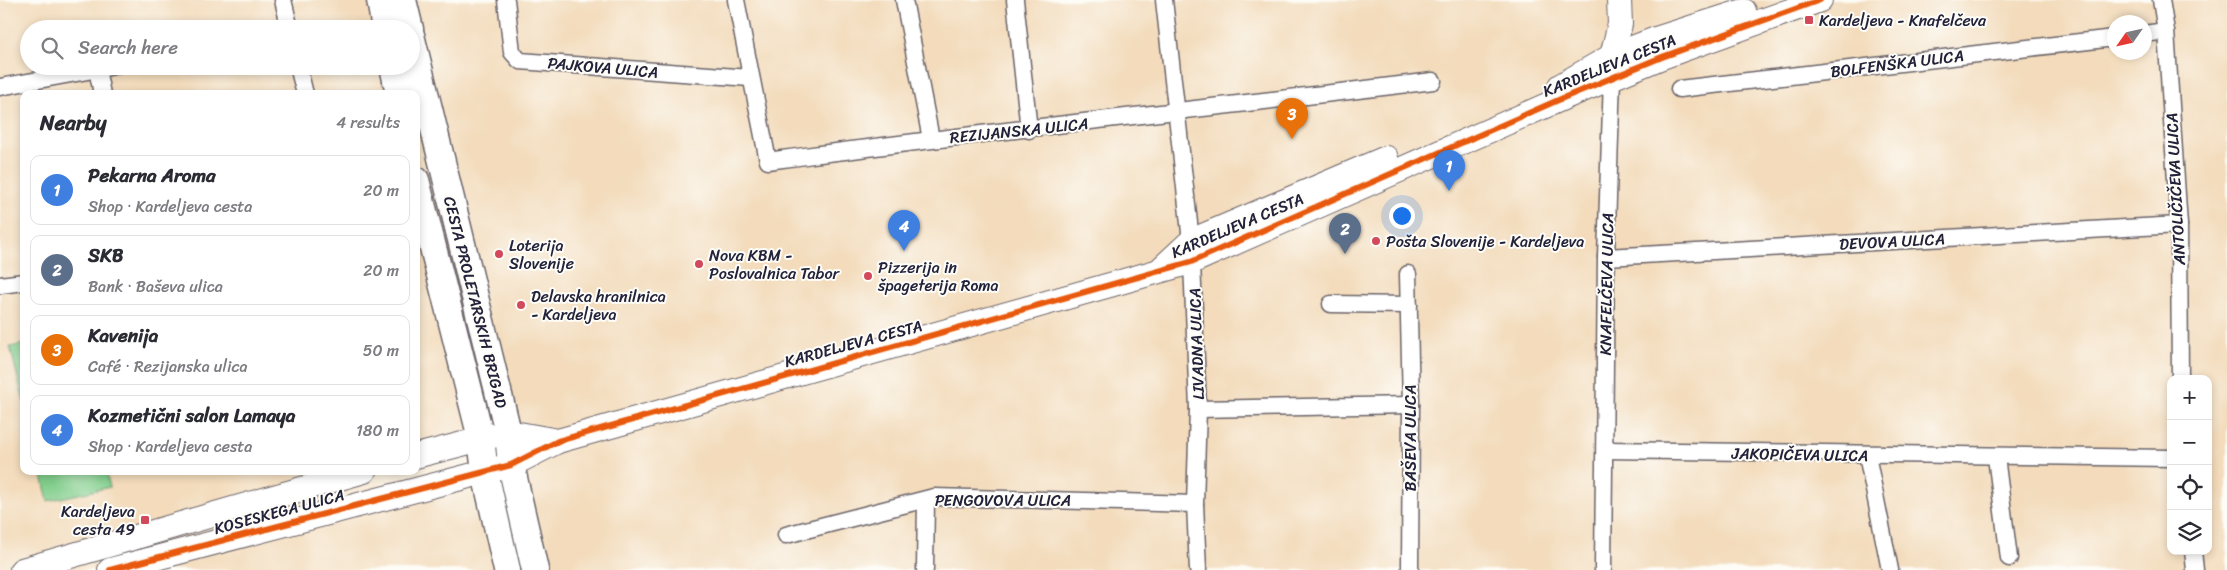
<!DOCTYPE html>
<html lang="en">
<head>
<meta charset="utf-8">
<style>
	body { margin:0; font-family:Sriracha,sans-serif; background:#f7f7f7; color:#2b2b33 }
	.controls { position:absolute; right:15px; bottom:15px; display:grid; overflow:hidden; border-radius:10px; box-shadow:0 2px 8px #0003 }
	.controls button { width:45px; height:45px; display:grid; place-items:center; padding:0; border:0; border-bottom:1px solid #e1e1e2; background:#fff; color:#2b2b33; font:25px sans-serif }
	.compass { position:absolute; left:2107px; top:15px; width:45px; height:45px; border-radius:50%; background:#fff; box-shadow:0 2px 8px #0003; rotate:236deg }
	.you { position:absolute; left:1401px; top:215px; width:18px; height:18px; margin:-12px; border:4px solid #fff; border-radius:50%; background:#1a73e8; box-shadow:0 0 0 8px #1a73e833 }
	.badge { display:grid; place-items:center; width:32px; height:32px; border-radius:50%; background:#1a73e8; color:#fff; font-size:16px; font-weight:700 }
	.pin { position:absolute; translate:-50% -41px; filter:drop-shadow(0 1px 2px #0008) }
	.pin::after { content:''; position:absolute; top:26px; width:18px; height:15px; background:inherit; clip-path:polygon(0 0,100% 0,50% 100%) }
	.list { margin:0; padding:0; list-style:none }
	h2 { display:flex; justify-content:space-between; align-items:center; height:65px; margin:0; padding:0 20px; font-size:21px }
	h2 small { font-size:16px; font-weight:400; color:#7c7c81 }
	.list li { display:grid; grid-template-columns:32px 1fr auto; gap:15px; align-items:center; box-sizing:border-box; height:70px; margin:0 10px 10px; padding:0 10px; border:1px solid #e1e1e2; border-radius:10px }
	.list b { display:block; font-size:19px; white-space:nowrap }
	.list p { margin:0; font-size:16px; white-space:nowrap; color:#7c7c81 }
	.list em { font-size:16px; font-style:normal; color:#7c7c81 }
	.icon { flex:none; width:28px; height:28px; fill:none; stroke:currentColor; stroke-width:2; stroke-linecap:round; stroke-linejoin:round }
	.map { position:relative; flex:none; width:2227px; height:570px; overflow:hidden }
	.search { position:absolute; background:#fff; box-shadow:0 2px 8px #0003; left:20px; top:20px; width:400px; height:55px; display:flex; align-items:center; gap:12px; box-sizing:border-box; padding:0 18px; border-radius:28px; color:#7c7c81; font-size:19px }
	.panel { position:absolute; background:#fff; box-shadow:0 2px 8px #0003; left:20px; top:90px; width:400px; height:385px; border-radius:10px }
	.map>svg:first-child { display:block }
	.green { fill:#80cd8b; stroke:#517863 }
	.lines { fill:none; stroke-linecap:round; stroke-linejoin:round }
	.street-casing { stroke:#6b6368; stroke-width:19 }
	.secondary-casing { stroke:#6b6368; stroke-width:26 }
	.primary-casing { stroke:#6b6368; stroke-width:29 }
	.street { stroke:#fff; stroke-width:16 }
	.secondary { stroke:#fff; stroke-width:24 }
	.primary { stroke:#fff; stroke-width:26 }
	.cycleway-casing { stroke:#fdfcf7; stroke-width:9 }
	.cycleway { stroke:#e8590c; stroke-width:6 }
	.poi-dot { fill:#d1495b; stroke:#fdfcf7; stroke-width:2 }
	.labels { text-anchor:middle; stroke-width:4; stroke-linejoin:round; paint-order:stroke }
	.poi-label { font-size:16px; fill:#22223b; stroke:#fdfcf7; text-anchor:start }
	.street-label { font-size:16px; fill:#22223b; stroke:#fdfcf7 }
</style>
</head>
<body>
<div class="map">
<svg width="2227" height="570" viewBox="0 0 2227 570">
	<rect width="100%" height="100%" fill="#fdfcf7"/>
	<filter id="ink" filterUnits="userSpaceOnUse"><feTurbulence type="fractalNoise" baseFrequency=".02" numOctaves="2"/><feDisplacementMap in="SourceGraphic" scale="10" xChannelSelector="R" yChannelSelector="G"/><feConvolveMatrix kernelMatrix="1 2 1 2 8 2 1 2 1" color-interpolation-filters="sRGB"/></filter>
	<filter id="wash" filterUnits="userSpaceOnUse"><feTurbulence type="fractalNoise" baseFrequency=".0096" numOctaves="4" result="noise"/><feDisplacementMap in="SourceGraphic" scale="20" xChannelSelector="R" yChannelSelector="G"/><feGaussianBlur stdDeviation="1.12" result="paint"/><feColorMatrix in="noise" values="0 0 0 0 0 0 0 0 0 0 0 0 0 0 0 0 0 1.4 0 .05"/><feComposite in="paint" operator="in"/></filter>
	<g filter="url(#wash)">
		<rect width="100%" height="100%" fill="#f3dbbb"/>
		<g class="green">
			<path d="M24 344V402L10 347Z"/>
			<path d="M41 471H106L110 487 48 501Z"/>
		</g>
	</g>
	<g filter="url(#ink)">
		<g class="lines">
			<g class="street-casing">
				<g id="street">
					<path d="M283 0 290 29"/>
					<path d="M506 0 512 52 520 61 750 78"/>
					<path d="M736 0 768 161C989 131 1211 108 1433 81"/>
					<path d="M904 0 931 139"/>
					<path d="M1015 0 1029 130"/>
					<path d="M1164 0 1191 241 1193 286 1198 409 1195 504 1198 570"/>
					<path d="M2161 0 2166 31 2179 225 2180 379"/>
					<path d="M2144 34 2166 31"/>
					<path d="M298 66 305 94"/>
					<path d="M97 69 102 94"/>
					<path d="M0 87 115 66"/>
					<path d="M1679 89 2114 38"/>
					<path d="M1606 257 2179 225"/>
					<path d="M1408 274 1411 405 1410 570"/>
					<path d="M0 285 24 282"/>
					<path d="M1331 304 1409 305"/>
					<path d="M1198 409 1411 405"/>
					<path d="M1605 450 2171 458"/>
					<path d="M1867 455 1890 570"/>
					<path d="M1996 457 2009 558"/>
					<path d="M786 535 934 497 1195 504"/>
					<path d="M2193 551 2195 570"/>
					<path d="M925 570 926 500"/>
					<path d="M1603 570 1606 257 1612 78"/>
				</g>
			</g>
			<g class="secondary-casing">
				<g id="secondary">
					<path d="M1612 69V56L1620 24 1619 0"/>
					<path d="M1560 86 1612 56 1656 39 1744 11"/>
					<path d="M1162 268 1191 241 1386 158"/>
					<path d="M416 456 508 432 558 441"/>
					<path d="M22 570 364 471"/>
					<path d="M110 570 511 465 558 441 1191 262 1563 98 1662 57 1820 0"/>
				</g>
			</g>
			<g class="primary-casing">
				<g id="primary">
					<path d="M380 0 385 29"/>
					<path d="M403 0 410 29"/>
					<path d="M411 35 508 432 511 465 535 570"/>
					<path d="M393 66 399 94"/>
					<path d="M416 180 481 438 485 473 507 570"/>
				</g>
			</g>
			<use href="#street" class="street"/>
			<use href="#secondary" class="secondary"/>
			<use href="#primary" class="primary"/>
			<g class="cycleway-casing">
				<path id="cycleway" d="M110 570 511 465 558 441 1191 262 1563 98 1662 57 1820 0"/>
			</g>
			<use href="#cycleway" class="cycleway"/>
		</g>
	</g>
	<g class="poi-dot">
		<rect x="1804" y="15" width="10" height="10" rx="2.5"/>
		<circle cx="1376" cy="241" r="5"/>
		<circle cx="499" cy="254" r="5"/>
		<circle cx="699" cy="264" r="5"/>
		<circle cx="868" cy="276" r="5"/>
		<circle cx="521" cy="305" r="5"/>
		<rect x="140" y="515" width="10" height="10" rx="2.5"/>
	</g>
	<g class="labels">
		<g class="poi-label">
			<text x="1819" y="26">Kardeljeva - Knafelčeva</text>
			<text x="1386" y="247">Pošta Slovenije - Kardeljeva</text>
			<text x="509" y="251">Loterija<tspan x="509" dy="18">Slovenije</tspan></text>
			<text x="709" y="261">Nova KBM -<tspan x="709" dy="18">Poslovalnica Tabor</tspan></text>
			<text x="878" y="273">Pizzerija in<tspan x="878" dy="18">špageterija Roma</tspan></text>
			<text x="531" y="302">Delavska hranilnica<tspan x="531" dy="18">- Kardeljeva</tspan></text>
			<text x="135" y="517" text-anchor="end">Kardeljeva<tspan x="135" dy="18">cesta 49</tspan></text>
		</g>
		<g class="street-label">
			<text transform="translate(1897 63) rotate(-7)" y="6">BOLFENŠKA ULICA</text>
			<text transform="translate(1609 65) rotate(-22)" y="6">KARDELJEVA CESTA</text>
			<text transform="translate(603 67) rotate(5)" y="6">PAJKOVA ULICA</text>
			<text transform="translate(1019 130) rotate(-6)" y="6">REZIJANSKA ULICA</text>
			<text transform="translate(2175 189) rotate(-93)" y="6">ANTOLIČIČEVA ULICA</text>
			<text transform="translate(1237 225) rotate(-23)" y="6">KARDELJEVA CESTA</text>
			<text transform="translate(1892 241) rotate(-3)" y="6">DEVOVA ULICA</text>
			<text transform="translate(1606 284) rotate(-89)" y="6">KNAFELČEVA ULICA</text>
			<text transform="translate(476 302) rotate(76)" y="6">CESTA PROLETARSKIH BRIGAD</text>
			<text transform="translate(853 343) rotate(-15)" y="6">KARDELJEVA CESTA</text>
			<text transform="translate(1196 344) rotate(-92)" y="6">LIVADNA ULICA</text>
			<text transform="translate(1410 438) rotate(-90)" y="6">BAŠEVA ULICA</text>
			<text transform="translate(1800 454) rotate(1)" y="6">JAKOPIČEVA ULICA</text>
			<text x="1003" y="506">PENGOVOVA ULICA</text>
			<text transform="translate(279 511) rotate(-15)" y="6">KOSESKEGA ULICA</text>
		</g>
	</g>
</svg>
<div class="controls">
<button>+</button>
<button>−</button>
<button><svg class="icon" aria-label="locate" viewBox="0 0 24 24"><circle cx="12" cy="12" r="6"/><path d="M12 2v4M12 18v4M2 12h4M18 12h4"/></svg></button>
<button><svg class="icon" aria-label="layers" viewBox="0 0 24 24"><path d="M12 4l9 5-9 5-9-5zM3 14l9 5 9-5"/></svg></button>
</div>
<svg class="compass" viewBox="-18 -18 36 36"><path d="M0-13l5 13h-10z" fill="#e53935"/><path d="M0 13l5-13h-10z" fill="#7c7c81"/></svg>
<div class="you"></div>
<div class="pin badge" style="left:1449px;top:191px;background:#3f7fe0">1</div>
<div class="pin badge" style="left:1345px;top:254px;background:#5c6f8a">2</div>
<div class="pin badge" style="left:1292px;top:139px;background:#e8710a">3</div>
<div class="pin badge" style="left:904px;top:251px;background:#3f7fe0">4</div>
<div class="search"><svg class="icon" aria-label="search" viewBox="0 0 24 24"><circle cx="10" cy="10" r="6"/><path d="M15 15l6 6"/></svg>Search here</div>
<section class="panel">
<h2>Nearby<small>4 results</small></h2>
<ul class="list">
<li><span class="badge" style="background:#3f7fe0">1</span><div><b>Pekarna Aroma</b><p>Shop · Kardeljeva cesta</p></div><em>20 m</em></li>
<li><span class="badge" style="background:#5c6f8a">2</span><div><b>SKB</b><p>Bank · Baševa ulica</p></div><em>20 m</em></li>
<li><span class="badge" style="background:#e8710a">3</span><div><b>Kavenija</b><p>Café · Rezijanska ulica</p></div><em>50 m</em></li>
<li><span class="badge" style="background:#3f7fe0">4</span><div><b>Kozmetični salon Lamaya</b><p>Shop · Kardeljeva cesta</p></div><em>180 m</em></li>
</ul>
</section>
</div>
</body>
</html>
